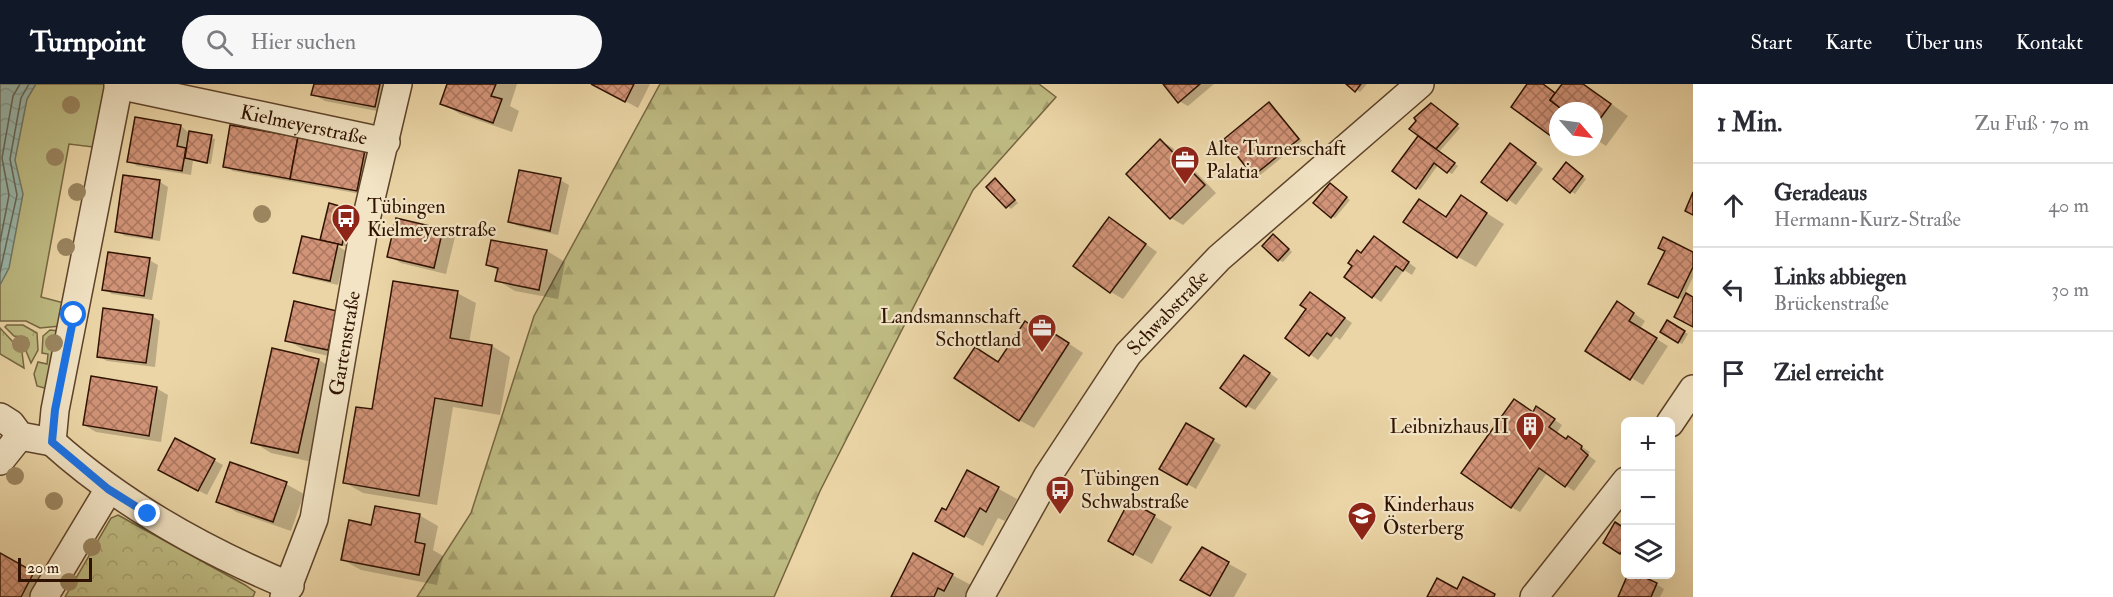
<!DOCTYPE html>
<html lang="de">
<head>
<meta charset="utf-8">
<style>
	body { margin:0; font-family:"IM FELL Double Pica",serif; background:#f7f7f7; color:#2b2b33 }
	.controls { position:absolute; right:18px; bottom:18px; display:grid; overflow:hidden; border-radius:9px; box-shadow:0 6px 24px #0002 }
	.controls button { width:54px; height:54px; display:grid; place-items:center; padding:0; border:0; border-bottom:2px solid #e1e1e2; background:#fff; color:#2b2b33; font:30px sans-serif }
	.compass { position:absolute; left:1549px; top:18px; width:54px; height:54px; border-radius:50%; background:#fff; box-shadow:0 6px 24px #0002; rotate:118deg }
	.scale { position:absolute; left:18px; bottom:15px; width:74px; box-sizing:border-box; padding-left:6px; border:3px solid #2f1200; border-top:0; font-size:16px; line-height:21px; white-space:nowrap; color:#2f1200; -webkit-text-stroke:4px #f2e4c5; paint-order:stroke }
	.stop { position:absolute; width:18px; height:18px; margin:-14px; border:4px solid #1a73e8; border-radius:50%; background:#fff }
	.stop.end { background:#1a73e8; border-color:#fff; box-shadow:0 2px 6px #0008 }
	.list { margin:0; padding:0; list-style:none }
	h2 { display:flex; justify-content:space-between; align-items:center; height:78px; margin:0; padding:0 24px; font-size:26px }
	h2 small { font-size:20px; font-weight:400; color:#7c7c81 }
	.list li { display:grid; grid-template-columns:39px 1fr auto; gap:18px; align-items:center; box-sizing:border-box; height:84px; padding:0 24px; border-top:2px solid #e1e1e2 }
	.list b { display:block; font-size:22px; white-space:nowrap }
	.list p { margin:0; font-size:20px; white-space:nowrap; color:#7c7c81 }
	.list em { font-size:20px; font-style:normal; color:#7c7c81 }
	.icon { flex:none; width:33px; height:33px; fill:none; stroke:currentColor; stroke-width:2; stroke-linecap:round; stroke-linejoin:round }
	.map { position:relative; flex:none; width:1693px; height:513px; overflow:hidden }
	header { display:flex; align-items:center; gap:36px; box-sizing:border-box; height:84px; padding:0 30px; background:#111827; color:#fff }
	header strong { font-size:28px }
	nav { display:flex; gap:33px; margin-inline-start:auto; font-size:21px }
	.search { width:420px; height:54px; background:#f7f7f7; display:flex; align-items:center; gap:15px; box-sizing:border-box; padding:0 21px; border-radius:33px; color:#7c7c81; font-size:22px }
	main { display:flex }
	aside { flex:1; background:#fff }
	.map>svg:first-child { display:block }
	.grass { fill:#bebb82; stroke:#766641; stroke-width:1.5 }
	.forest { fill:url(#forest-firs); stroke:#766641; stroke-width:1.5 }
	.park { fill:url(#park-crowns); stroke:#766641; stroke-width:1.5 }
	.water { fill:url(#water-waves); stroke:#6f7667; stroke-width:1.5 }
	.shadow { fill:#0003 }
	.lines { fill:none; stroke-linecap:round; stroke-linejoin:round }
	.shore { stroke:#646556; stroke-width:1.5 }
	.building { fill:url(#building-cross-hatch); stroke:#2f1200; stroke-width:1.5 }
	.minor-casing { stroke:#5e432a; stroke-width:30 }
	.minor { stroke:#f2e4c5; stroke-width:27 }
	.tree { fill:#9b8660 }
	.route { stroke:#1a73e8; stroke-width:8 }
	.labels { text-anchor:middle; stroke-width:4.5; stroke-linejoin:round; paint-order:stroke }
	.street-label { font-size:20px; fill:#2f1200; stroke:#f2e4c5 }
	.poi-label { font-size:20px; fill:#2f1200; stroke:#f2e4c5; text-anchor:start }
</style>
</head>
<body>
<header>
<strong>Turnpoint</strong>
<div class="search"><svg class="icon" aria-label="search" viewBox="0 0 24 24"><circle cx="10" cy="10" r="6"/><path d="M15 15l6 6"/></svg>Hier suchen</div>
<nav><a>Start</a><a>Karte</a><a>Über uns</a><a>Kontakt</a></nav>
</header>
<main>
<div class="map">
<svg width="1693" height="513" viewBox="0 0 1693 513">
	<defs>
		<pattern id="forest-firs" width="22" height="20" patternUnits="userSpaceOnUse" patternTransform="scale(1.5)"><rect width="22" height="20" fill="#bebb82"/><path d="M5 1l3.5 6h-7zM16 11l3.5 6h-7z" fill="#a4a06e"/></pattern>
		<pattern id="park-crowns" width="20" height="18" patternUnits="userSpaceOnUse" patternTransform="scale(1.5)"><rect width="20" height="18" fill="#bebb82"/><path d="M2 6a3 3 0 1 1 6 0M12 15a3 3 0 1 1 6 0" fill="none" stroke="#a4a06e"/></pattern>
		<pattern id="water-waves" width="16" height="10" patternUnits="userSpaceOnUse" patternTransform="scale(1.5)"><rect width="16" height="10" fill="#99b8ac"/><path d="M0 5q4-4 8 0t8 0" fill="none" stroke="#849d92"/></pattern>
		<pattern id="building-cross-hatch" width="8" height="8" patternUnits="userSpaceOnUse" patternTransform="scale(1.5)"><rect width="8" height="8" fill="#d29478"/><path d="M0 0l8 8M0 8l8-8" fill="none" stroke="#ab7760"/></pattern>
	</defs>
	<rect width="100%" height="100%" fill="#ebd5a6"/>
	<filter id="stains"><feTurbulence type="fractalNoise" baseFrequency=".00333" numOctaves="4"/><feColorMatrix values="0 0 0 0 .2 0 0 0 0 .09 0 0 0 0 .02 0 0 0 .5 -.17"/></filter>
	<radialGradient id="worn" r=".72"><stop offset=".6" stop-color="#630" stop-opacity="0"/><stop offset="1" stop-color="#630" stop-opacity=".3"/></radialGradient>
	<g class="grass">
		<path d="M0 0H105L93 63 69 60 41 213 64 219 60 242 40 244 26 237H0Z"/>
		<path d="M50 246 59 247 48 305 37 302 34 290 38 278 47 280 48 270 42 269 43 252Z"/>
	</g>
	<path class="forest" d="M660 0H1039L1056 13 973 106 820 407 774 513H417L471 429 534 232Z"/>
	<g class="park">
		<path d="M7 241H23L37 249 38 266 31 279 26 267 29 260 27 254 14 252 5 243Z"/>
		<path d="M0 244 14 259V264L22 268 24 284 0 270Z"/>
		<path d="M118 431 245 501 255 508 253 513H65L111 434Z"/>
	</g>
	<path class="water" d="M0 0H36L27 15 15 76 23 110 9 184 0 201Z"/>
	<g class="shadow">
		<path d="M315 0H393L387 29 325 17 313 10Z"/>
		<path d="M449 0H517L510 22 519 27 512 48 460 30 442 19Z"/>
		<path d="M594 0H650L638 24Z"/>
		<path d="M1165 0H1214L1188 22 1179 17Z"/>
		<path d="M1348 0H1367L1360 8Z"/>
		<path d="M1529 0H1542L1556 10 1564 0H1584L1628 32 1606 62 1594 54V27H1558V55L1513 22Z"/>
		<path d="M1269 20 1302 57 1258 93 1254 90Z"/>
		<path d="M1435 23 1460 44 1439 68 1458 82 1452 90 1438 81 1420 106 1394 87 1421 51Z"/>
		<path d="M181 42 189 49 215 55 211 80 193 76 191 91 137 82 129 77Z"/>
		<path d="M1161 57 1173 64 1216 109 1183 141 1171 134 1128 90Z"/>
		<path d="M1518 66 1543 85 1516 121 1483 97Z"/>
		<path d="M364 67 373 72 366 111 233 87 224 82Z"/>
		<path d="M1570 82 1586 95 1575 110 1555 95Z"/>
		<path d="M124 92 160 98 168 103 160 157 125 152 116 147Z"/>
		<path d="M560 96 569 101 558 151 518 142 510 138Z"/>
		<path d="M995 96 1018 119 1011 125 988 103Z"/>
		<path d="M1334 103 1350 116 1335 134 1331 132Z"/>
		<path d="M1461 113 1504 140 1476 183 1458 173Z"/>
		<path d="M350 126 354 128 346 162 336 161 346 167 338 201 303 193 295 188Z"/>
		<path d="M1121 142 1157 168 1123 215 1111 208Z"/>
		<path d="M442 147 455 153 446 190 401 179 389 172Z"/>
		<path d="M1277 154 1292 168 1283 178 1279 176Z"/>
		<path d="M493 158 547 167 565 178 558 215 515 207 497 196 499 187 488 181Z"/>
		<path d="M1383 159 1416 184 1412 191 1404 186 1381 218 1346 193 1362 171Z"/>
		<path d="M1666 167 1693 169V193L1685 210 1693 214V241L1684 216 1650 199Z"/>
		<path d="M149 176 158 181 152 216 112 210 104 205Z"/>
		<path d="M457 209 476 219 469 259 492 262 510 273 500 331 453 323 437 421 363 409 344 398 373 327Z"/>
		<path d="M1318 215 1352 239 1340 256 1336 253 1318 276 1287 254Z"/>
		<path d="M1629 226 1645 237 1640 245 1668 262 1643 301 1587 267Z"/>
		<path d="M336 228 347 276 306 267 287 256Z"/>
		<path d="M152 232 160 237 155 283 107 277 98 272Z"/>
		<path d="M1668 238 1688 250 1682 260 1662 247Z"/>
		<path d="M1042 249 1059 253 1083 269 1034 344 1019 336 999 279Z"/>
		<path d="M319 276 337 287 317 379 271 369 253 358Z"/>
		<path d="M1253 278 1278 295 1255 326 1247 322Z"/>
		<path d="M156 304 168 311 161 358 96 348 84 341Z"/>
		<path d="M1534 329H1545L1562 341 1557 349 1576 359 1590 368 1588 371 1596 377 1574 407 1547 389 1520 428 1511 423Z"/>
		<path d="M1187 341 1221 361 1196 405 1162 385Z"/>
		<path d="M176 356 223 381 207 411 160 386Z"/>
		<path d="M968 388 1017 415 1005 437 998 434 983 462 955 447 947 428Z"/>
		<path d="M286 400 304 410 291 447 236 428 218 417Z"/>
		<path d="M419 431 438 442 433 466 443 472 437 501 361 486 343 476 372 443Z"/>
		<path d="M1154 432 1172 443 1152 480 1128 467Z"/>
		<path d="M1626 446V470L1625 471 1605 459Z"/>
		<path d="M1202 465 1247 490 1234 513H1213L1200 506Z"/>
		<path d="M0 471 49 497 40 513H0Z"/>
		<path d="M952 491 971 501 965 513H892Z"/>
		<path d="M1656 500 1664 505 1660 513H1620Z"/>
	</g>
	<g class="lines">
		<g class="shore">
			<path d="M0 158 9 111 2 74 13 12 20 0"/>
			<path d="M0 188 17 111 10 75 21 14 29 0"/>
		</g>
	</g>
	<g class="building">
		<path d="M314 0H380L375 23 311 11Z"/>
		<path d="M447 0H496L491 12 502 15 493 39 440 20Z"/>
		<path d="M591 0H634L625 18Z"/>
		<path d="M1163 0H1200L1178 19Z"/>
		<path d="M1346 0H1361L1355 8Z"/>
		<path d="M1527 0H1543L1555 9 1550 16 1564 27H1558V50L1555 55 1511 23Z"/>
		<path d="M1562 0H1583L1611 20 1594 43V27H1564L1550 16Z"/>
		<path d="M1269 18 1299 55 1253 92 1224 55Z"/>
		<path d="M1431 19 1458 40 1436 65 1409 45 1416 37 1414 34Z"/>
		<path d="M135 33 181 41 177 62 186 64 182 87 127 78Z"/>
		<path d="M230 41 298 53 290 95 223 83Z"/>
		<path d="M189 47 212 51 207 79 185 74Z"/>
		<path d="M1418 52 1455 79 1447 89 1434 79 1416 105 1392 87Z"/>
		<path d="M298 53 365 66 357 107 290 95Z"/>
		<path d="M1160 55 1205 101 1170 135 1126 90Z"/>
		<path d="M1510 59 1536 79 1507 117 1481 98Z"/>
		<path d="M1566 78 1583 92 1570 109 1553 95Z"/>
		<path d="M519 86 561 94 550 147 508 138Z"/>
		<path d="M123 91 160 96 152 154 115 148Z"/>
		<path d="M995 94 1015 116 1006 124 986 103Z"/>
		<path d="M1330 99 1347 113 1331 134 1313 119Z"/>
		<path d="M1693 108V131L1685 127Z"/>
		<path d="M1461 111 1487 129 1457 174 1403 138 1419 115 1446 133Z"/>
		<path d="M329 119 350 125 342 161 320 156Z"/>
		<path d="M1109 133 1146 160 1110 209 1073 182Z"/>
		<path d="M396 134 443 145 434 184 387 173Z"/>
		<path d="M1273 150 1289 165 1278 177 1262 162Z"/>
		<path d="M302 152 338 160 330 197 293 189Z"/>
		<path d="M1374 152 1409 178 1403 187 1396 182 1372 214 1344 193 1352 182 1348 179 1357 166 1361 169Z"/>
		<path d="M1663 153 1693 168V183L1678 214 1648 200 1665 167 1658 164Z"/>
		<path d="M491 156 547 166 539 206 495 197 498 184 486 181Z"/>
		<path d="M108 168 150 174 144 212 102 206Z"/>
		<path d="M393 197 458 207 450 254 492 261 482 322 435 314 419 412 343 399 356 323 372 325Z"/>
		<path d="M1310 208 1345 234 1331 252 1327 249 1309 272 1285 254 1306 225 1300 221Z"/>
		<path d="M1686 209 1693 213V243L1674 233Z"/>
		<path d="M294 217 337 227 328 266 285 257Z"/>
		<path d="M1617 217 1634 229 1629 237 1657 254 1630 296 1585 267Z"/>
		<path d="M103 224 153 231 146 279 97 273Z"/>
		<path d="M1667 236 1685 247 1678 259 1660 248Z"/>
		<path d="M1025 237 1041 248 1044 243 1069 259 1019 337 954 294 975 263 998 278Z"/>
		<path d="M272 264 319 275 298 369 251 359Z"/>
		<path d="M1244 271 1270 289 1246 323 1220 304Z"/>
		<path d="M91 292 157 303 149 352 83 341Z"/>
		<path d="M1514 315 1533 328 1536 322 1555 335 1549 343 1566 355 1568 352 1582 362 1581 365 1588 371 1565 403 1539 384 1511 424 1461 389Z"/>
		<path d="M1186 339 1214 355 1187 401 1159 385Z"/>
		<path d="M175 354 215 375 198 407 158 386Z"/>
		<path d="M230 378 287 398 273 438 216 418Z"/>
		<path d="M967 386 999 403 986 428 980 424 964 453 935 437 942 424 946 426Z"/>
		<path d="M1129 417 1155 431 1133 471 1108 457Z"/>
		<path d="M375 422 420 430 415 458 425 460 419 491 341 476 349 436 371 441Z"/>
		<path d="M1615 438 1626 445V462L1620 470 1603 459Z"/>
		<path d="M1202 463 1229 478 1210 512 1180 496Z"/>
		<path d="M0 469 34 488 21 513H0Z"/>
		<path d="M913 469 953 490 944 507 938 504 934 513H891Z"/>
		<path d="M1628 490H1638L1657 499 1651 513H1618Z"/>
		<path d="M1463 493 1495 510 1494 513H1427L1437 494 1457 505Z"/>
	</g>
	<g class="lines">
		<g class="minor-casing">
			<g id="minor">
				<path id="s1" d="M118 1 386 58"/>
				<path d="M0 333 11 340 20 352 52 358"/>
				<path d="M1670 339 1693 305"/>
				<path d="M52 358 55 326 119 0"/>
				<path d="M52 358C122 421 203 466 290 502"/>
				<path d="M0 377 20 352"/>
				<path d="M44 513 109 405"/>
				<path id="s2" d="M284 513 314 435 364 144 398 0"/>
				<path id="s3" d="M980 513 1047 393 1128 270 1219 174 1420 0"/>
				<path d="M1534 513 1626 397"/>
			</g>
		</g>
		<use href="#minor" class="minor"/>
	</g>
	<g class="tree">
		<circle cx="71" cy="21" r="9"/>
		<circle cx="55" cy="73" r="9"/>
		<circle cx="77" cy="108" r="9"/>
		<circle cx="262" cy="130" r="9"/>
		<circle cx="66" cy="163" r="9"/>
		<circle cx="54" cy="259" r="9"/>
		<circle cx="21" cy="260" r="9"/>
		<circle cx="15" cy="392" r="9"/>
		<circle cx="54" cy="417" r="9"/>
		<circle cx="92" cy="463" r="9"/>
		<circle cx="69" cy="498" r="9"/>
	</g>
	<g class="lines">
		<path class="route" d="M74 231 55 326 52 358 108 405 148 430"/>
	</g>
	<defs>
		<g id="office-pin" transform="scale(1.5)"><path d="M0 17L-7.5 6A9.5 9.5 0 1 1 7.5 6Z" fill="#8f2418" stroke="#f2e4c5"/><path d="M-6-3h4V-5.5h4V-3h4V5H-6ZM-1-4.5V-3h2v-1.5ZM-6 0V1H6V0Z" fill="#fff"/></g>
		<g id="bus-pin" transform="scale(1.5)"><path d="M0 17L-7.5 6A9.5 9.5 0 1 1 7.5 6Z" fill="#8f2418" stroke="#f2e4c5"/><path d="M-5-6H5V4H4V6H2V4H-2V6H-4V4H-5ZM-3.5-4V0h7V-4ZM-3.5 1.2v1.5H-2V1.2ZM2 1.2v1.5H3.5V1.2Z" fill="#fff"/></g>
		<g id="building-pin" transform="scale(1.5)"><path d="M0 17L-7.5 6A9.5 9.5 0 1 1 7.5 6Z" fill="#8f2418" stroke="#f2e4c5"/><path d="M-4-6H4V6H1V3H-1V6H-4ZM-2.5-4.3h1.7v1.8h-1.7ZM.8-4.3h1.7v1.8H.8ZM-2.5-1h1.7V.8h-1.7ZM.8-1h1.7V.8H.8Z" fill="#fff"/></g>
		<g id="school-pin" transform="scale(1.5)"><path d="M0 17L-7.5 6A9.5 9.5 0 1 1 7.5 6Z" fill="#8f2418" stroke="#f2e4c5"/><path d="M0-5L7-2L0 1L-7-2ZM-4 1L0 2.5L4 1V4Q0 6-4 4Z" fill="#fff"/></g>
	</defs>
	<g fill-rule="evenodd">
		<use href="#office-pin" x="1185" y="76"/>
		<use href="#bus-pin" x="346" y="134"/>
		<use href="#office-pin" x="1042" y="244"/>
		<use href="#building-pin" x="1530" y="342"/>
		<use href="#bus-pin" x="1060" y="406"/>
		<use href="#school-pin" x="1362" y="432"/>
	</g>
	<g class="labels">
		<g class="street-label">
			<text dy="7" stroke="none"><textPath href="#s1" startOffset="190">Kielmeyerstraße</textPath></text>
			<text dy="7" stroke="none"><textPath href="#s3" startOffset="342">Schwabstraße</textPath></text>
			<text dy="7" stroke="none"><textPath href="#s2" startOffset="262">Gartenstraße</textPath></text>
		</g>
		<g class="poi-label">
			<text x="1206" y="71">Alte Turnerschaft<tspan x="1206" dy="23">Palatia</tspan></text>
			<text x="367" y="129">Tübingen<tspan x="367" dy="23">Kielmeyerstraße</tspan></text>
			<text x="1021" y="239" text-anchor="end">Landsmannschaft<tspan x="1021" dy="23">Schottland</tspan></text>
			<text x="1509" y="349" text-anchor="end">Leibnizhaus II</text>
			<text x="1081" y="401">Tübingen<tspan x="1081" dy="23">Schwabstraße</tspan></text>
			<text x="1383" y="427">Kinderhaus<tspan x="1383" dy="23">Österberg</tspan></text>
		</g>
	</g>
	<rect width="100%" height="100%" filter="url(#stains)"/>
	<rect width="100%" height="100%" fill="url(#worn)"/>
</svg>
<div class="controls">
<button>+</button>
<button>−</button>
<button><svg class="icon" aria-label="layers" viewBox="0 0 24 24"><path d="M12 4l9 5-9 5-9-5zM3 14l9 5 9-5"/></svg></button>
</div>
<svg class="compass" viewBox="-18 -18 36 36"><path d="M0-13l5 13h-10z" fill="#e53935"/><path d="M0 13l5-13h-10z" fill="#7c7c81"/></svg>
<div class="scale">20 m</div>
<div class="stop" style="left:74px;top:231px"></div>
<div class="stop end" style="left:148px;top:430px"></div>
</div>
<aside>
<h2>1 Min.<small>Zu Fuß · 70 m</small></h2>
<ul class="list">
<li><svg class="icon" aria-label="ahead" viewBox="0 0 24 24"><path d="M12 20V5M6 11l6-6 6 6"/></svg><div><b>Geradeaus</b><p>Hermann-Kurz-Straße</p></div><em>40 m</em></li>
<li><svg class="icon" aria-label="left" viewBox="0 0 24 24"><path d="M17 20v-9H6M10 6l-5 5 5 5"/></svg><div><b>Links abbiegen</b><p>Brückenstraße</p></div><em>30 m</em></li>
<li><svg class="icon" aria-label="arrive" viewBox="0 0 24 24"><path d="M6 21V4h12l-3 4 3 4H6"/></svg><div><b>Ziel erreicht</b></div></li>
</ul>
</aside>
</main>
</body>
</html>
